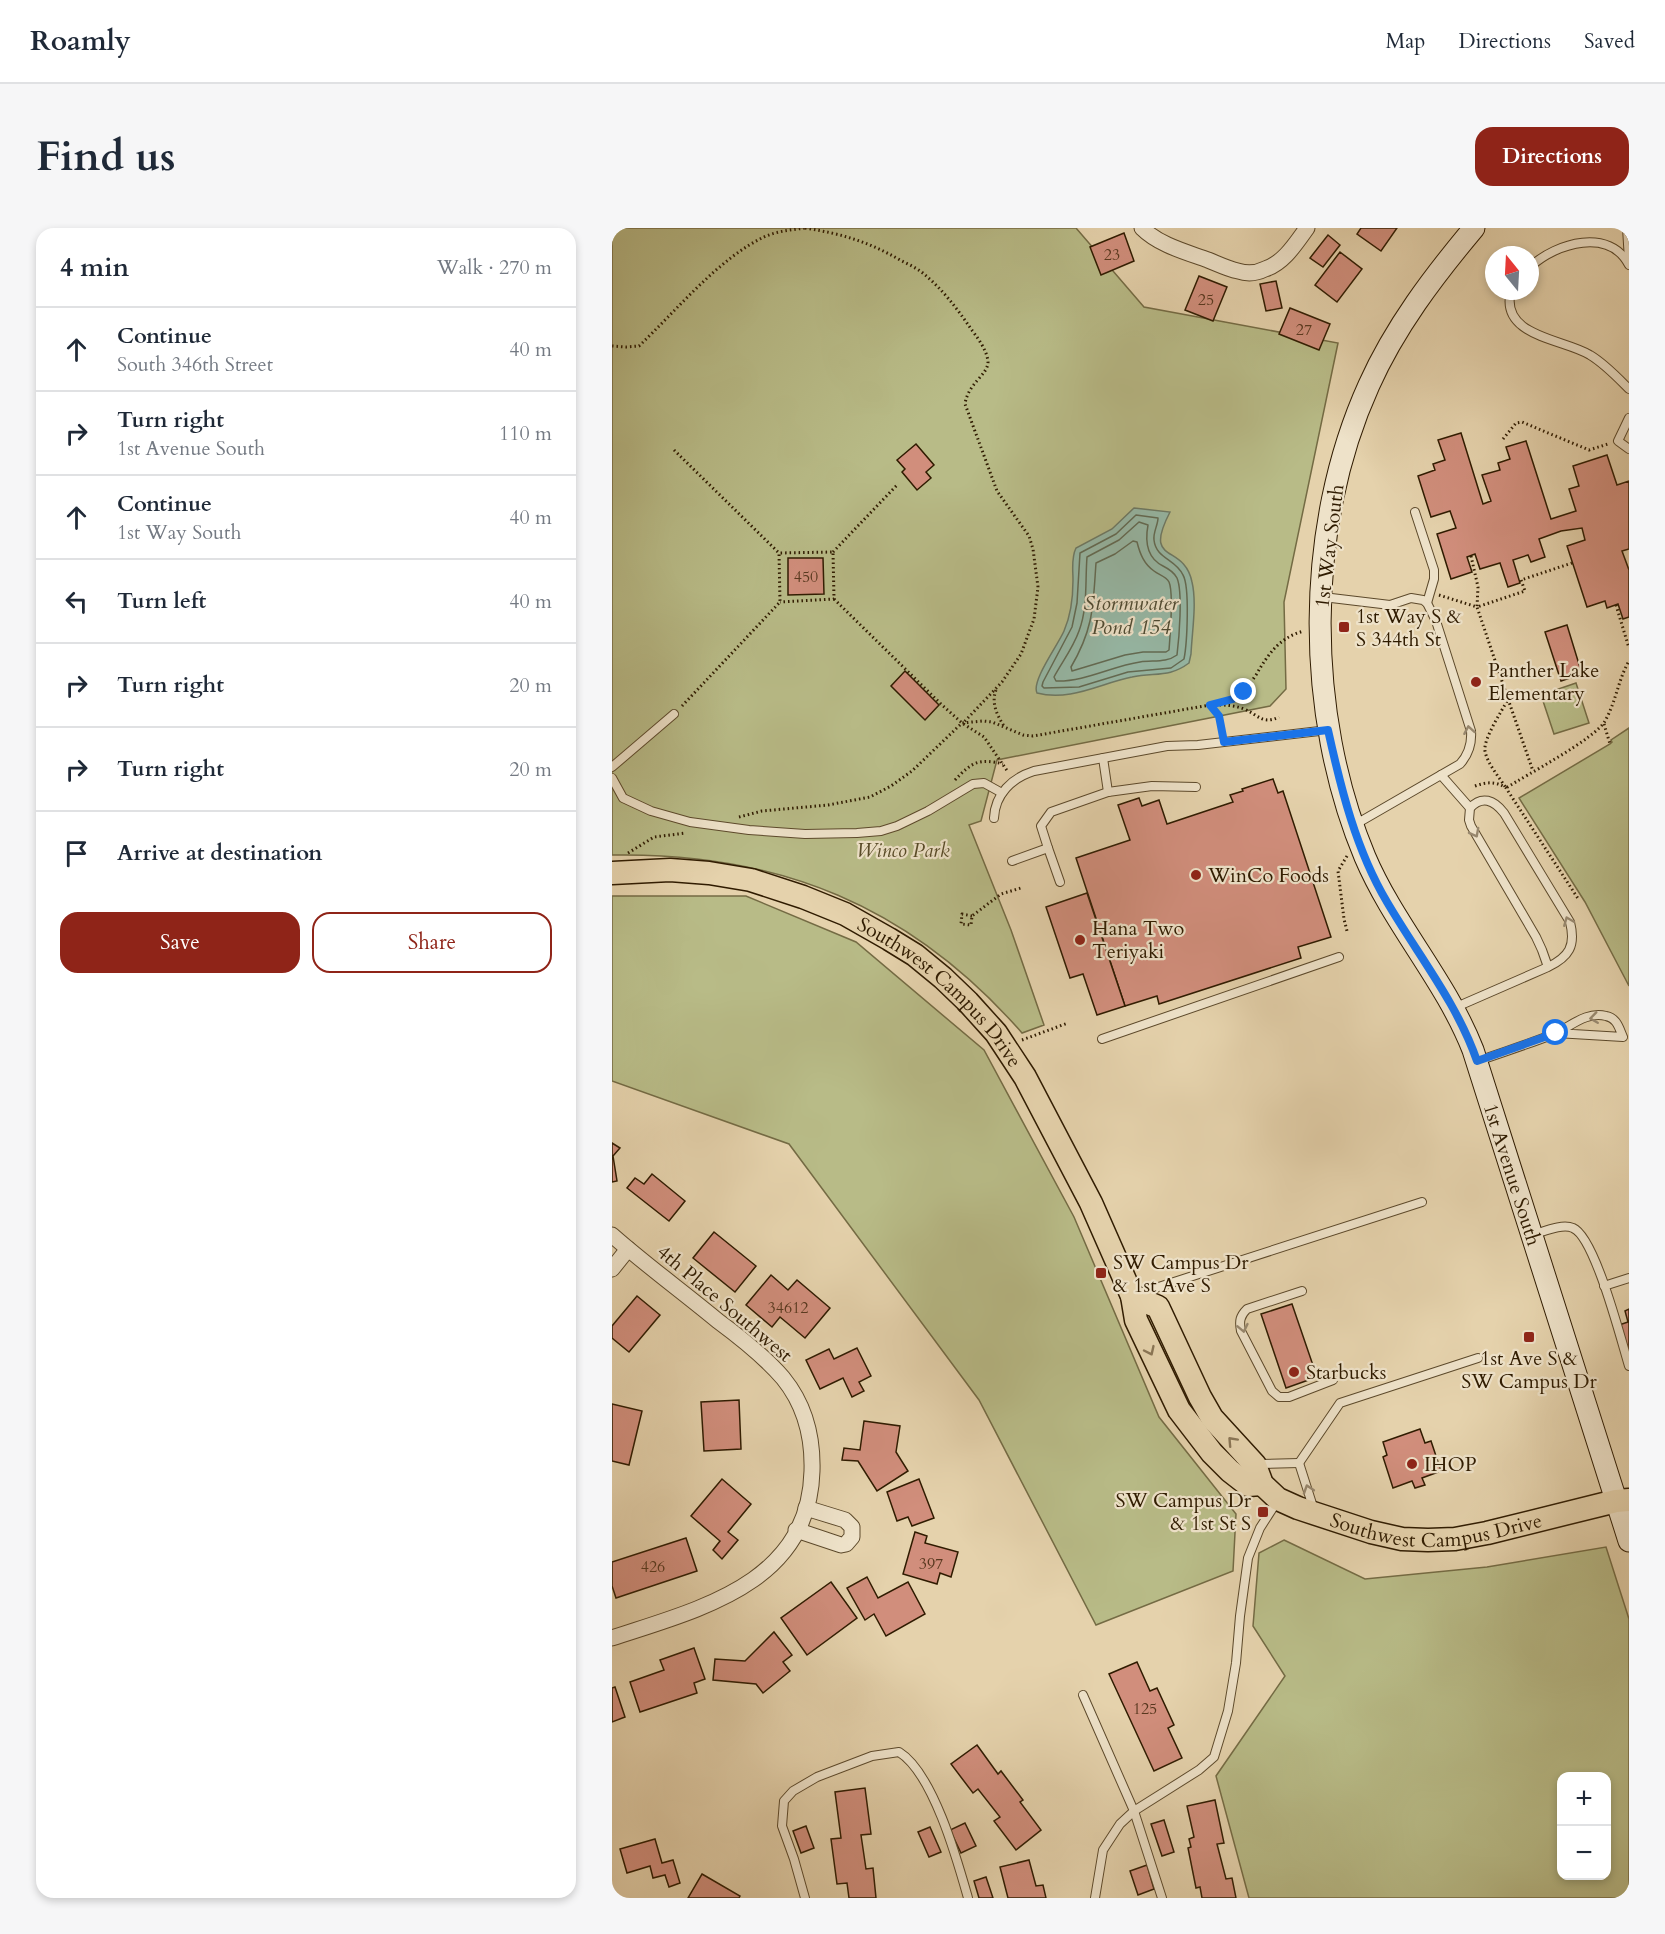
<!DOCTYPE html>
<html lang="en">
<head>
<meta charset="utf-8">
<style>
	body { margin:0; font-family:Cardo,serif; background:#f6f6f7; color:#1f2937 }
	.controls { position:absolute; right:18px; bottom:18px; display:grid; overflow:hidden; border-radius:12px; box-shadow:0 3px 9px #0003 }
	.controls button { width:54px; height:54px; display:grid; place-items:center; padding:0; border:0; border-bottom:2px solid #e0e1e3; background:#fff; color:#1f2937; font:30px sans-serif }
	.compass { position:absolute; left:873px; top:18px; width:54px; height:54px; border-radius:50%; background:#fff; box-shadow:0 3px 9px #0003; rotate:342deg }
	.stop { position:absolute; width:18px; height:18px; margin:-14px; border:4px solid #1a73e8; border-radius:50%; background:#fff }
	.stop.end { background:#1a73e8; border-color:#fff; box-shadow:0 2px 6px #0008 }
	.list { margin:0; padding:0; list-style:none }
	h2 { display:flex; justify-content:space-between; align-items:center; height:78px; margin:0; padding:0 24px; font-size:26px }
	h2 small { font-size:20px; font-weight:400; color:#747a83 }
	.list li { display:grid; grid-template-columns:39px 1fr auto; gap:18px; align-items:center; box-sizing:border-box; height:84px; padding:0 24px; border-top:2px solid #e0e1e3 }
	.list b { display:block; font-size:22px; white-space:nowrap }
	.list p { margin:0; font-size:20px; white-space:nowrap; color:#747a83 }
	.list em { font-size:20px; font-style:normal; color:#747a83 }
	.actions { display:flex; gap:12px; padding:18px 24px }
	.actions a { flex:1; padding:14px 0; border:2px solid #8f2418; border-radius:18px; text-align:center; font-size:21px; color:#8f2418 }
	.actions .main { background:#8f2418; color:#fff }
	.icon { flex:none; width:33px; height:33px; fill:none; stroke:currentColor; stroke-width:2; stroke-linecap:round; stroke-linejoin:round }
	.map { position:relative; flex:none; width:1017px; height:1670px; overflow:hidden; border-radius:18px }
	header { display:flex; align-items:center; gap:36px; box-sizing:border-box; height:84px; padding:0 30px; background:#fff; border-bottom:2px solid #e0e1e3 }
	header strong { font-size:28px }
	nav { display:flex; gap:33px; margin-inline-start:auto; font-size:21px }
	.intro { display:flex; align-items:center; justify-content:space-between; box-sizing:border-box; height:144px; padding:0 36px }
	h1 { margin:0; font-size:42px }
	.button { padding:15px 27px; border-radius:18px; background:#8f2418; color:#fff; font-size:21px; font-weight:700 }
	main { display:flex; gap:36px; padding:0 36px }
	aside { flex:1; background:#fff; border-radius:18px; box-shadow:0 3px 9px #0003 }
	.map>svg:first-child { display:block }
	.green { fill:#b8bb87; stroke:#746b44; stroke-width:1.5; fill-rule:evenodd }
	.water { fill:#96b8a6; stroke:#6d7964; stroke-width:1.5 }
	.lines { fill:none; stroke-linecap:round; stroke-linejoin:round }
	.shore { stroke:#626a53; stroke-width:1.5 }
	.building { fill:#d18e7c; stroke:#2f1b00; stroke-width:1.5 }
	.lane-casing { stroke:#5c492b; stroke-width:10 }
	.street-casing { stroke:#5c492b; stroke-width:17 }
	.secondary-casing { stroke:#2f1b00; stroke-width:23 }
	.primary-casing { stroke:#2f1b00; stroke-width:25 }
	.path { stroke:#2f1b00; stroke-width:3; stroke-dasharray:1.5 3; stroke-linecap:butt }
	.lane { stroke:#eee2c9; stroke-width:8 }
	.street { stroke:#eee2c9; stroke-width:15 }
	.secondary { stroke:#eee2c9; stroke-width:21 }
	.primary { stroke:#e5d2ac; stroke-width:22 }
	.oneway { stroke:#98886f }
	.oneway2 { stroke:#8a7656 }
	.route { stroke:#1a73e8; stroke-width:8 }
	.poi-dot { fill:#8f2418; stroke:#eee2c9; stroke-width:2 }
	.labels { text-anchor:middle; stroke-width:4.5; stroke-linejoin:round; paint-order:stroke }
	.number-label { font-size:16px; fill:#58381f }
	.street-label { font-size:20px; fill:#2f1b00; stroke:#eee2c9 }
	.poi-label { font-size:20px; fill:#2f1b00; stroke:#eee2c9; text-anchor:start }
	.park-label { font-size:20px; font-style:italic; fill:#584b28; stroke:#eee2c9 }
	.water-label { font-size:21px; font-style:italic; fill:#4e4a32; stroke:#eee2c9 }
</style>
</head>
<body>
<header>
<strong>Roamly</strong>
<nav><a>Map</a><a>Directions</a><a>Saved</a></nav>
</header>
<div class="intro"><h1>Find us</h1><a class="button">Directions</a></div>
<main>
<aside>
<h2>4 min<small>Walk · 270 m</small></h2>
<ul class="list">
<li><svg class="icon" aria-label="ahead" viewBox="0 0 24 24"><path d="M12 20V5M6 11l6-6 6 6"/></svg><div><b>Continue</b><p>South 346th Street</p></div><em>40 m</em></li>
<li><svg class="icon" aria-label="right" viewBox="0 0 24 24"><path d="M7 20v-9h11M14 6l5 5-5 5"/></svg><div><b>Turn right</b><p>1st Avenue South</p></div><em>110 m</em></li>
<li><svg class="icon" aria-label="ahead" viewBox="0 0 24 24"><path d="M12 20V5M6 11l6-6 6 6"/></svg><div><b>Continue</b><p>1st Way South</p></div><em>40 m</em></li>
<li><svg class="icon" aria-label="left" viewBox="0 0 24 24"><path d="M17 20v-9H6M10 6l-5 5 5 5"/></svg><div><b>Turn left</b></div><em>40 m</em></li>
<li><svg class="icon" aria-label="right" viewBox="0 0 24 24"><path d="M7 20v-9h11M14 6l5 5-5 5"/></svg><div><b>Turn right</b></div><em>20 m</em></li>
<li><svg class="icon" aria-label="right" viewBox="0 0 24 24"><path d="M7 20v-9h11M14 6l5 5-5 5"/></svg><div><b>Turn right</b></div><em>20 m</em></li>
<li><svg class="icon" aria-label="arrive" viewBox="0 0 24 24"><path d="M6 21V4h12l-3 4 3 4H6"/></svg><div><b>Arrive at destination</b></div></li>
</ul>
<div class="actions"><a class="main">Save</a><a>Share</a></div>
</aside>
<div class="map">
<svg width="1017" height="1670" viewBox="0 0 1017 1670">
	<rect width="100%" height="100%" fill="#e5d2ac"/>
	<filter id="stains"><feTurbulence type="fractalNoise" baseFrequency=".00333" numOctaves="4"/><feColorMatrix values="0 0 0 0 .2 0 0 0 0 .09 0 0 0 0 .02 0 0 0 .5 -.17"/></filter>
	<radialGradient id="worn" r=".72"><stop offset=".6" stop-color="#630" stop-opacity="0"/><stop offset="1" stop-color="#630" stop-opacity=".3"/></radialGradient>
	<g class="green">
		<path d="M0 0H464L532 79 726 115 672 374 674 461 658 478 385 532 369 593 357 597 399 702 432 797 410 805C299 678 167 624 0 627Z"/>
		<path d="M964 455 977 495 942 506 929 467Z"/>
		<path d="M1017 500V758L973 674 907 570 998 516 1000 514 999 512Z"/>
		<path d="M0 668H134L244 714 372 822 462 989 547 1189 624 1286 621 1343 484 1397 367 1172 177 916 0 853Z"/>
		<path d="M672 1312 753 1351 875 1339 994 1319 1017 1391V1670H637L604 1548 673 1448 641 1398 647 1325ZM950 1548H994V1648H950Z"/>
	</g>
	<path class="water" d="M522 280 558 284C530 338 572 314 580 354 585 375 580 404 579 426L577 435C557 450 543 444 520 449 489 455 458 474 425 465 419 453 446 417 452 403 459 387 461 369 461 352 461 342 459 330 464 320L500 301Z"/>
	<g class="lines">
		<g class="shore">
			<path d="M524 287 546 290C546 297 541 304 542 312 544 331 564 331 571 347 578 359 575 416 572 431L559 440 516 444 467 459 432 460 430 458 431 454 460 399 465 375 468 325 504 306Z"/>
			<path d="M527 294 536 297C533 313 535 330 551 338 557 341 562 344 565 350 571 364 567 411 565 427 554 435 542 432 528 434 500 438 473 454 444 453L442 449C450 434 461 420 467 403 476 379 473 354 475 329L507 312Z"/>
			<path d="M521 313 525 314C528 326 532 336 542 343 547 347 554 348 557 354 562 365 558 408 557 422L554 424H531L513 427 460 443 459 439C482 400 481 377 484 335L503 326Z"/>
		</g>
	</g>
	<g class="building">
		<path d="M749 0H785L769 23 745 6Z"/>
		<path d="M512 5 522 33 489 47 478 19Z"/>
		<path d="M716 7 728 17 711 39 698 30Z"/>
		<path d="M728 24 750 41 725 74 703 57Z"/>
		<path d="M587 48 615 59 601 93 573 82Z"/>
		<path d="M664 53 670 80 654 83 648 56Z"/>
		<path d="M678 80 718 96 707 122 667 106Z"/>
		<path d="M849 205 871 276 879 273 870 247 888 242 886 235 898 231 894 219 914 213 939 291 964 283 957 261 967 258 961 238 995 227 1005 257 1017 253V321L1010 323 1017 342V389L1011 391 1006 376 995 380 993 373 975 379 955 318 973 312 970 300 949 303 927 311 933 329 919 334 916 327 901 332 908 355 896 359 888 335 868 341 863 326 855 329 860 344 839 351 825 306 844 300 838 283 819 289 806 248 823 242 821 236 833 232 826 212Z"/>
		<path d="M304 216 322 237 314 244 319 250 305 262 290 244 293 241 285 232Z"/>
		<path d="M176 330H211L212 366 176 367Z"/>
		<path d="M955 397 970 446 949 453 933 404Z"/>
		<path d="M293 443 327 477 313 492 279 458Z"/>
		<path d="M661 551 666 565 671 563 719 709 686 719 689 730 547 776 545 768 513 778 464 630 518 612 506 577 527 570 530 578 547 572 555 596 621 574 618 567 631 563 630 561Z"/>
		<path d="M475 665 513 778 485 787 471 746 458 750 434 679Z"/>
		<path d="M0 915 8 920 1 928 5 953 0 954Z"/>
		<path d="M40 946 73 973 57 993 15 960 23 950 32 956Z"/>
		<path d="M102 1004 144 1038 123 1064 81 1030Z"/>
		<path d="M159 1047 176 1062 185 1052 218 1080 193 1110 168 1089 160 1099 134 1077Z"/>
		<path d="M25 1068 48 1087 17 1124 0 1110V1098Z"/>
		<path d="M680 1076 705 1149 674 1160 649 1086Z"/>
		<path d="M1017 1081V1131L1007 1097 1016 1094 1013 1083Z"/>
		<path d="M245 1120 259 1148 247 1154 252 1163 240 1169 231 1150 208 1161 194 1132 217 1121 222 1131Z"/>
		<path d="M127 1172 129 1221 92 1223 89 1174Z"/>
		<path d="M0 1176 30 1183 17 1237 0 1233Z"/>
		<path d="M252 1193 288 1198 284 1224 296 1243 265 1263 246 1233 230 1232 232 1220 248 1222Z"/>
		<path d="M808 1201 813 1215 819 1213 829 1243 810 1250 813 1257 803 1260 800 1253 781 1260 771 1229 775 1227 771 1214Z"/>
		<path d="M110 1251 139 1276 116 1304 126 1312 110 1331 101 1322 108 1313 79 1288Z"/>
		<path d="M307 1251 322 1290 300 1298 296 1289 285 1293 275 1264Z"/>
		<path d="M303 1304 315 1308 313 1315 346 1324 339 1349 328 1345 325 1356 291 1346Z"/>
		<path d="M74 1310 85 1343 4 1370 0 1358V1334Z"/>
		<path d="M255 1349 266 1370 296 1354 313 1386 274 1408 262 1386 253 1392 235 1360Z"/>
		<path d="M219 1354 245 1390 195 1427 169 1390Z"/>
		<path d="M162 1404 180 1427 171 1434 178 1443 151 1465 144 1456 101 1452 103 1431 133 1433Z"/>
		<path d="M82 1420 93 1451 82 1455 85 1465 28 1484 18 1454 52 1442 48 1432Z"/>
		<path d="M525 1434 538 1463 545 1460 562 1497 556 1500 570 1530 542 1543 497 1446Z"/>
		<path d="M3 1459 13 1489 0 1494V1460Z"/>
		<path d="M365 1517 386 1546 389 1543 411 1572 408 1574 429 1602 404 1622 382 1593 388 1589 366 1561 361 1565 339 1536Z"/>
		<path d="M253 1560 259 1606 249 1607 254 1641 261 1640 264 1670H237L235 1655 225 1656 219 1611 229 1610 223 1564Z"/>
		<path d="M603 1572 612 1615 605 1616 614 1651 620 1650 624 1670H590L588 1659 584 1660 576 1620 579 1619 577 1611 582 1609 575 1578Z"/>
		<path d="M552 1592 562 1624 550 1628 539 1596Z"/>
		<path d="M353 1595 364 1618 349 1625 338 1602Z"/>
		<path d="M194 1598 202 1620 189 1625 181 1603Z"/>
		<path d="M318 1599 329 1624 317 1629 306 1604Z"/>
		<path d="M43 1611 50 1635 61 1632 68 1655 57 1659 53 1647 41 1650 38 1638 15 1645 8 1621Z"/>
		<path d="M417 1632 424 1658 431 1657 434 1670H396L388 1639Z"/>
		<path d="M535 1637 542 1661 526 1667 518 1643Z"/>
		<path d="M90 1646 128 1668 127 1670H76Z"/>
		<path d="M374 1649 381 1670H367L362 1653Z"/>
	</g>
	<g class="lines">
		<g class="lane-casing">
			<g id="lane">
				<path d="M1015 0 1017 32"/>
				<path d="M918 39C945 14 998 0 1017 37"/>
				<path d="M899 63C887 109 953 111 978 127 993 136 1005 149 1017 161"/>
				<path d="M1017 190 1006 213 1017 221"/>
				<path d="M803 284 822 342V351L815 375"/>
				<path d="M711 369 778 377 799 370 811 372 815 375 824 393 859 503C860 516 857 526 848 536L744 596"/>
				<path d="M491 530 496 564"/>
				<path d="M0 539 62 486"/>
				<path d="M829 547 858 580"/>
				<path d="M0 550 11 570 39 583 78 594 137 602 193 606 245 605 269 603 285 598 316 583 361 556 372 555 390 565"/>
				<path d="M382 590C383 566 400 550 422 543L555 518 586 517 716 502"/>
				<path d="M436 620 448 654"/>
				<path d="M400 633 436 620 429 598 439 584 496 564 540 558 584 559"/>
				<path d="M842 780 936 739C957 729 964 718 958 694L892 585C882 572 870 567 858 580L857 592 859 598 924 709 930 722 936 739"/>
				<path d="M490 811 727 729"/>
				<path d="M866 833C891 824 917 816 942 806 958 799 974 783 994 788 1005 790 1007 800 1011 809L944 805"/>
				<path d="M920 1007C931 1004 950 995 961 1000 983 1009 1009 1112 1017 1138"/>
				<path d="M992 1058 1017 1050"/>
				<path d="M690 1063 635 1081C628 1088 627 1093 629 1103L660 1163 667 1169H677L721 1152"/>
				<path d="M528 1065 810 974"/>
				<path d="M687 1235 728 1175 866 1130"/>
				<path d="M687 1235 702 1282"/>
				<path d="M647 1236 687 1235"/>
				<path d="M471 1467 522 1583 550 1670"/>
				<path d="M193 1670 182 1631 170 1598 172 1573 181 1563 205 1549 260 1528 287 1524C321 1545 345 1631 356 1670"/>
				<path d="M483 1670 491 1622 508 1596 522 1583 587 1542 602 1529 616 1483 624 1435 628 1388 636 1330 648 1300 666 1272"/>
			</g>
		</g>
		<g class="street-casing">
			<g id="street">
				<path d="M530 0C547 17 574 24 596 32 606 36 616 41 626 43 635 46 645 45 653 41 672 35 684 15 695 0"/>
				<path d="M0 1007C34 1037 71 1064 106 1093 129 1110 152 1128 171 1150 193 1177 201 1209 200 1243 197 1356 87 1381 0 1410"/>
				<path d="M0 1041 16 1021"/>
				<path d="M184 1302 229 1317 234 1316 240 1309V1299L233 1292 194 1280"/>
			</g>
		</g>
		<g class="secondary-casing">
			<g id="secondary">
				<path id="s1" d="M862 0C821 49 783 99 757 157 692 300 693 486 753 629 782 697 834 753 861 822L1017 1313"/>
			</g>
		</g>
		<g class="primary-casing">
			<g id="primary">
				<path id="s2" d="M0 645 58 642 97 645 139 652 191 669 233 686 277 711 303 727 331 750 356 774 384 805 413 849 479 975 520 1068 524 1092 567 1182 600 1225 618 1243 636 1257 650 1256"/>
				<path id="s3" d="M520 1068 546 1079 588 1169 600 1190 643 1237 650 1256 666 1271 686 1280 759 1304 790 1311 816 1312 843 1311 875 1305 1004 1273 1017 1272"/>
			</g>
		</g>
		<g class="path">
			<path d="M193 0C230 6 255 13 288 32 296 36 305 40 312 46 329 60 344 79 357 98 364 108 375 121 376 134 376 147 356 155 353 176L385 263 417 308 421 321 426 359 422 391 409 426 390 454 352 494"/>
			<path d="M0 118 14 119 27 118C64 83 107 30 152 9 165 3 179 2 193 0"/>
			<path d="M891 211 904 195 910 194 977 222 996 216"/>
			<path d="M62 222 167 325"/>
			<path d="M221 324 286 256"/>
			<path d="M859 328 866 359 865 379 913 363 909 352 960 335"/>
			<path d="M827 367 865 379 896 471C890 483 871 511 873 523 875 535 887 549 894 560 914 547 983 511 993 493 1004 474 1006 452 1017 433"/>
			<path d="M222 371 329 476 350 495 372 509 396 544"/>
			<path d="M1004 377 1017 420"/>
			<path d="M384 462C379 475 385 487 392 498"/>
			<path d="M896 471 921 543"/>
			<path d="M598 477 607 488 611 505"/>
			<path d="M603 477C613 477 622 477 632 481 647 487 650 497 667 489"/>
			<path d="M70 478 168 374 167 325 221 324 222 371 168 374"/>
			<path d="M992 496 998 516"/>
			<path d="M343 552C360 534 367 530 391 536"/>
			<path d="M863 558C874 554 884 553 894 560L967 672"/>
			<path d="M127 589 150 583 216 577 258 569 279 558 300 543 350 495 371 493 380 494 411 507 421 508 598 477C609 474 621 473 629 466 636 460 639 454 644 447 656 426 668 409 692 403"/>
			<path d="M16 625 42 609 74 605"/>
			<path d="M735 628 726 643 732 691 735 703"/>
			<path d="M360 688 350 686 349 696 359 697 360 688 389 666 409 660"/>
			<path d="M410 812 456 795"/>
		</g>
		<use href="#lane" class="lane"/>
		<use href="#street" class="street"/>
		<use href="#secondary" class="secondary"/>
		<use href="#primary" class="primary"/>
	</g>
	<defs><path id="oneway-chevron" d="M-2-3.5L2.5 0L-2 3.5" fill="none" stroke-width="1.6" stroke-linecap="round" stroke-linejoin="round" transform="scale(1.5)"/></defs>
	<g class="oneway">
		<use href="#oneway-chevron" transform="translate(857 502) rotate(-100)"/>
		<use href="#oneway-chevron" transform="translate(863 605) rotate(62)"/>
		<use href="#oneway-chevron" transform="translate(956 693) rotate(-112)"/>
		<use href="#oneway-chevron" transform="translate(982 790) rotate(172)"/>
		<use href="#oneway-chevron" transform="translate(631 1100) rotate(78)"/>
		<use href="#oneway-chevron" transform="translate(696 1261) rotate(-108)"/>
	</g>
	<g class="oneway2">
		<use href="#oneway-chevron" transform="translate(538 1123) rotate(65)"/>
		<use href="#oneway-chevron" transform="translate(620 1213) rotate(-133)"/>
	</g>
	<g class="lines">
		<path class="route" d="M632 464 621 471 598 477 607 488 612 514 716 502C729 561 744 622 775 674 806 727 845 775 865 833L944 805"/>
	</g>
	<g class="poi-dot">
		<rect x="726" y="393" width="12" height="12" rx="3"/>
		<circle cx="864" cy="454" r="6"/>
		<circle cx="584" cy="647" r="6"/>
		<circle cx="468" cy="712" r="6"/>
		<rect x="483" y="1039" width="12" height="12" rx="3"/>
		<rect x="911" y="1103" width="12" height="12" rx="3"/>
		<circle cx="682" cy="1144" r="6"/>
		<circle cx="800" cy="1236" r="6"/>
		<rect x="645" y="1278" width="12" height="12" rx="3"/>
	</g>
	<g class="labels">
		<g class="number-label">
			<text x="500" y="32">23</text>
			<text x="594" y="77">25</text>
			<text x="692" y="107">27</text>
			<text x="194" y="354">450</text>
			<text x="176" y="1085">34612</text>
			<text x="319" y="1341">397</text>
			<text x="41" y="1344">426</text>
			<text x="533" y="1486">125</text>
		</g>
		<g class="street-label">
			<text transform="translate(717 318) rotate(-83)" y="7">1st Way South</text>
			<text dy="7" stroke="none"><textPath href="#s2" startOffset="364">Southwest Campus Drive</textPath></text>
			<text dy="7" stroke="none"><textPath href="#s1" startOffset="1026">1st Avenue South</textPath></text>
			<text transform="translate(113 1075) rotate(40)" y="7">4th Place Southwest</text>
			<text dy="7" stroke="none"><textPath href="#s3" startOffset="422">Southwest Campus Drive</textPath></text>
		</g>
		<g class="poi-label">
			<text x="744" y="395">1st Way S &amp;<tspan x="744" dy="23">S 344th St</tspan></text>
			<text x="876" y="449">Panther Lake<tspan x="876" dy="23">Elementary</tspan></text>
			<text x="596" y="654">WinCo Foods</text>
			<text x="480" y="707">Hana Two<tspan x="480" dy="23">Teriyaki</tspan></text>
			<text x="501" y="1041">SW Campus Dr<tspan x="501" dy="23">&amp; 1st Ave S</tspan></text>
			<text x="917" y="1137" text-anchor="middle">1st Ave S &amp;<tspan x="917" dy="23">SW Campus Dr</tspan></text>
			<text x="694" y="1151">Starbucks</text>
			<text x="812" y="1243">IHOP</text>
			<text x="639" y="1279" text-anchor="end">SW Campus Dr<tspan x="639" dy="23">&amp; 1st St S</tspan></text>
		</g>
		<g class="park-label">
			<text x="291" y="629">Winco Park</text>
		</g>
		<g class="water-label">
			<text x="519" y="382">Stormwater<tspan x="519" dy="24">Pond 154</tspan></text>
		</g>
	</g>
	<rect width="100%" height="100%" filter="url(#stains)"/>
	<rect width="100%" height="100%" fill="url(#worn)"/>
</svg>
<div class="controls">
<button>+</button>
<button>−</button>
</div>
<svg class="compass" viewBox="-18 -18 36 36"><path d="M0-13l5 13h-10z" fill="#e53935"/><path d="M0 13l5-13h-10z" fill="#747a83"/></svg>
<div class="stop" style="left:944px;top:805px"></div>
<div class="stop end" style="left:632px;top:464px"></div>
</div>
</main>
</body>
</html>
